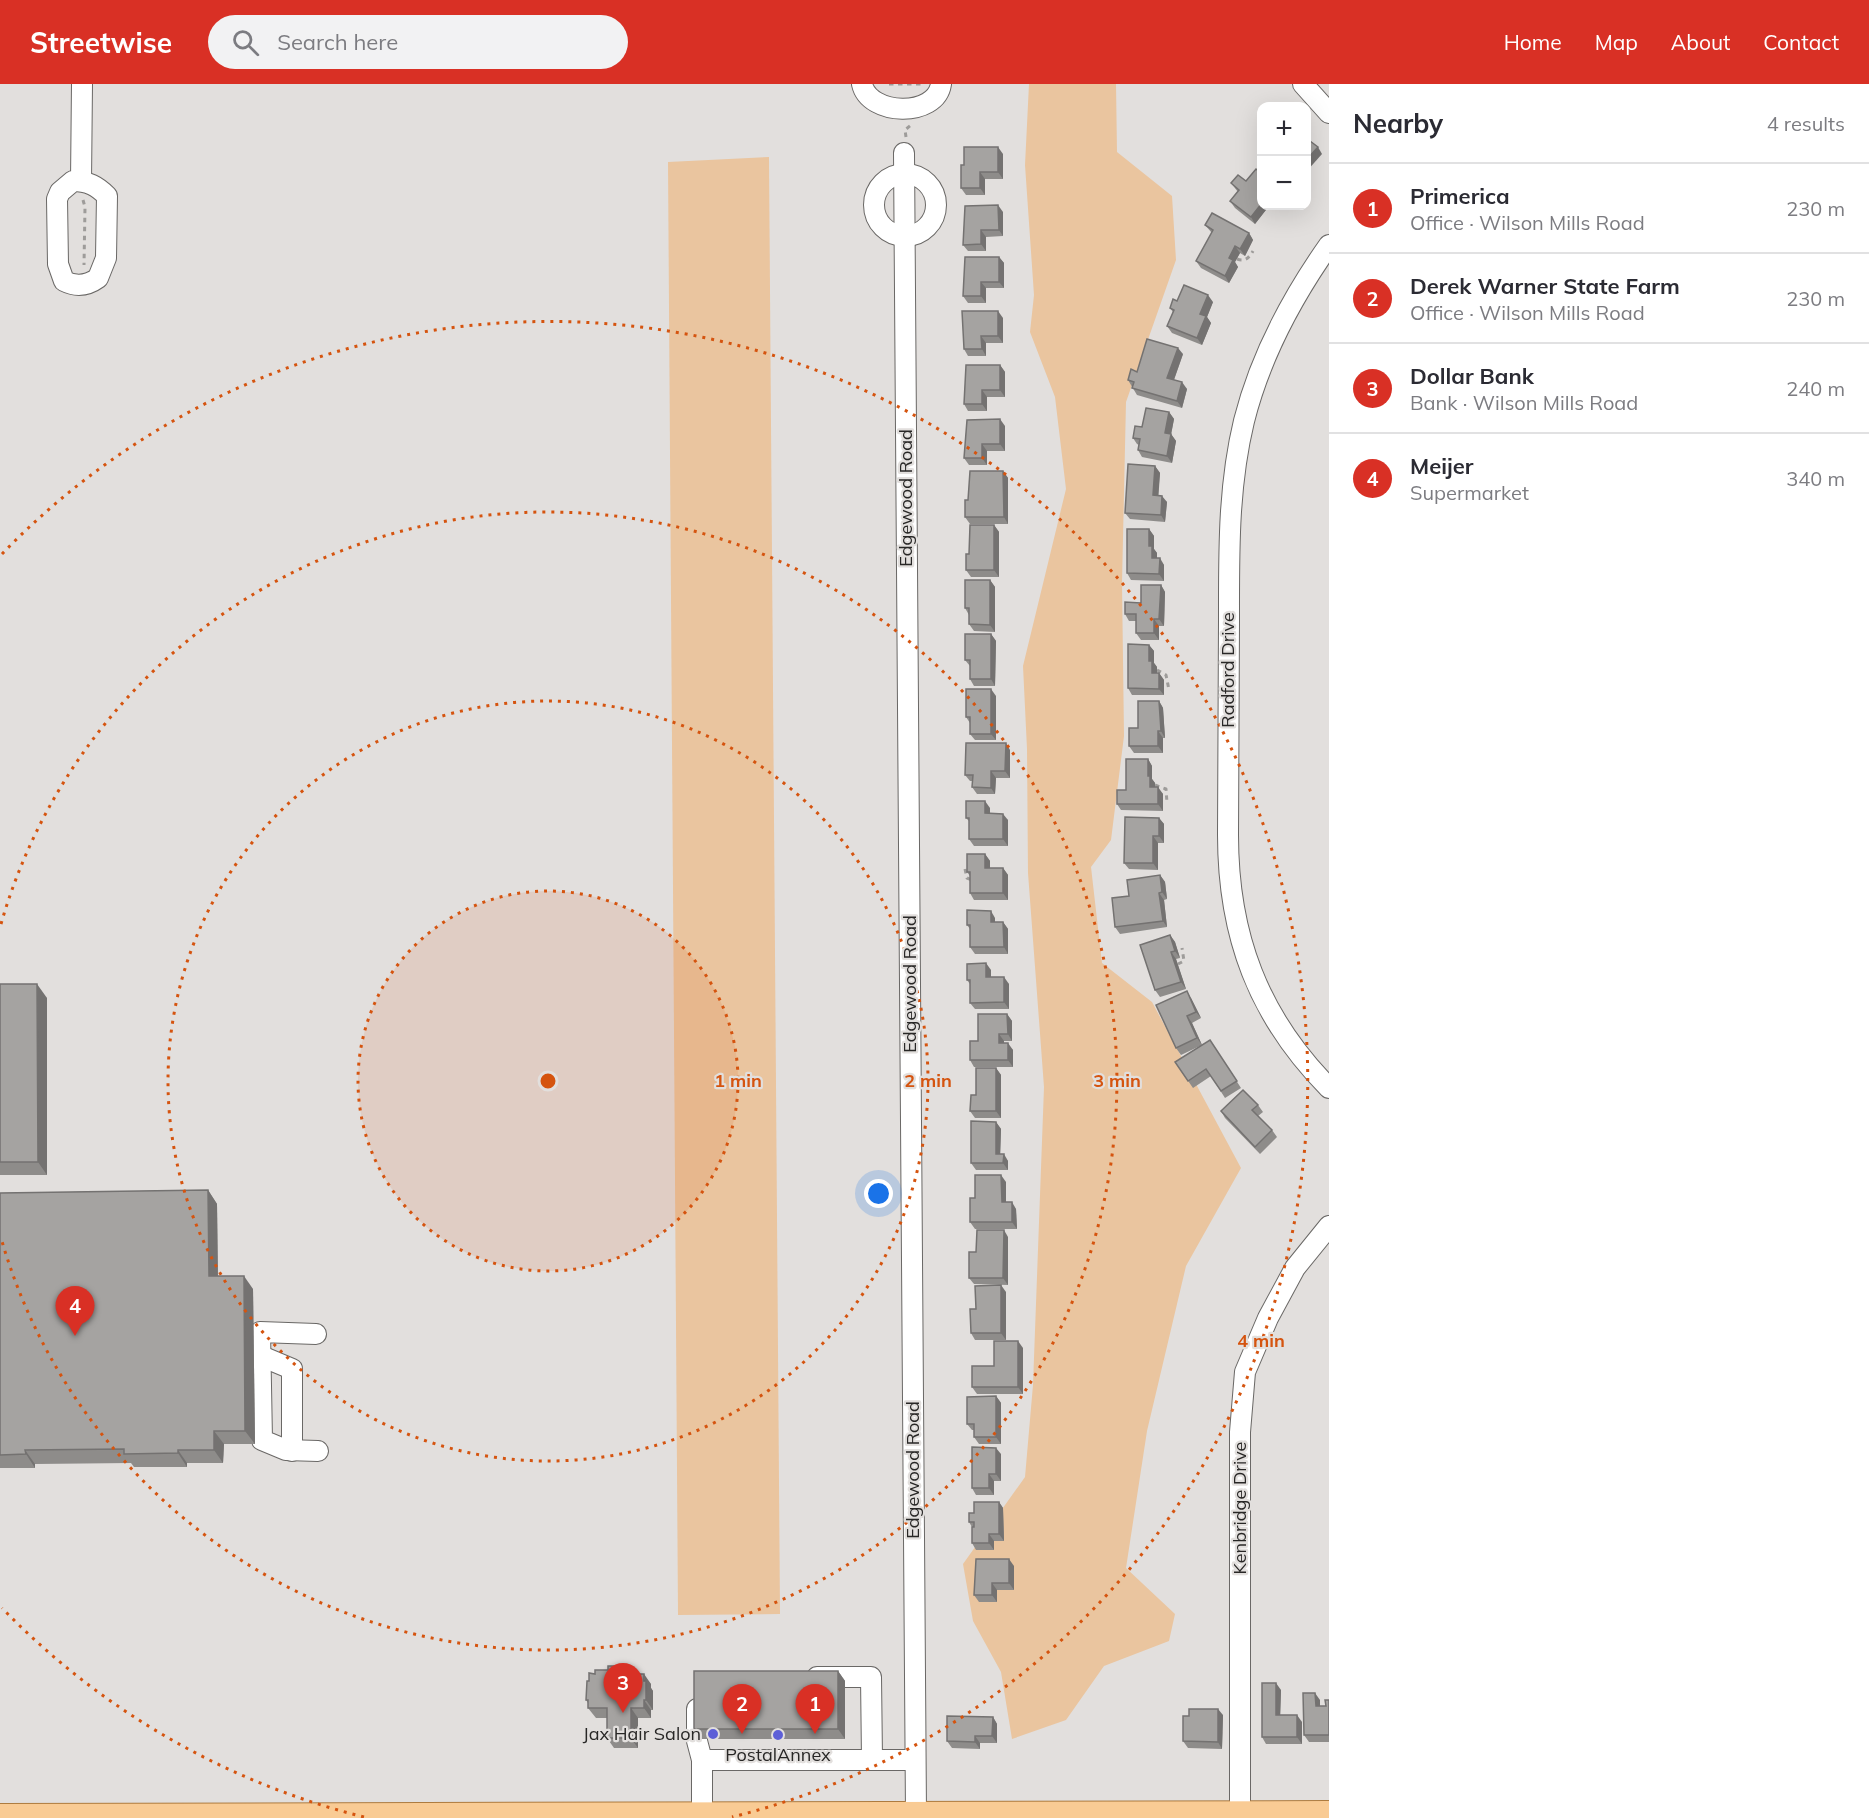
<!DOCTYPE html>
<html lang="en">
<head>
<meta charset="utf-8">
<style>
	body { margin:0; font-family:Mulish,sans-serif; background:#f2f2f3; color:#2b2b33 }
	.controls { position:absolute; right:18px; top:18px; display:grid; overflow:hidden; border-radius:12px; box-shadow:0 6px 24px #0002 }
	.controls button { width:54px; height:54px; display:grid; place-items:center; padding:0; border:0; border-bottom:2px solid #e1e1e2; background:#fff; color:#2b2b33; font:30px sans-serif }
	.you { position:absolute; left:879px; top:1110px; width:21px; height:21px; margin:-15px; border:4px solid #fff; border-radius:50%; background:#1a73e8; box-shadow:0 0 0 9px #1a73e833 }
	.badge { display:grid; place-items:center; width:39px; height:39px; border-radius:50%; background:#d93025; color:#fff; font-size:20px; font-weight:700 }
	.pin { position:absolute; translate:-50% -50px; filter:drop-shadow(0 2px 3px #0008) }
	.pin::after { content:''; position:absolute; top:32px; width:21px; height:18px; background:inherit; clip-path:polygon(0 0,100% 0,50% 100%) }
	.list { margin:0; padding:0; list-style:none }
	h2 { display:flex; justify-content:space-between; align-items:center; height:78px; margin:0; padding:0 24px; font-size:26px }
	h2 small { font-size:20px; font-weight:400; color:#7c7c81 }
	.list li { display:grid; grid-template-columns:39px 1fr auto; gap:18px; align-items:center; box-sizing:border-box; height:90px; padding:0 24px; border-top:2px solid #e1e1e2 }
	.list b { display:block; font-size:22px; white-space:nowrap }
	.list p { margin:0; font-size:20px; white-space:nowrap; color:#7c7c81 }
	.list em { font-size:20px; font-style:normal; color:#7c7c81 }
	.icon { flex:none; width:33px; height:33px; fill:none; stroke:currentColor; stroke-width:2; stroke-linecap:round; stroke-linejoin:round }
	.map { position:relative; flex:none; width:1329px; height:1734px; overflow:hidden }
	header { display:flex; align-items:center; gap:36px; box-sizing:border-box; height:84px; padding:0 30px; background:#d93025; color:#fff }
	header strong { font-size:28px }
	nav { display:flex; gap:33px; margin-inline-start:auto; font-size:21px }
	.search { width:420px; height:54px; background:#f2f2f3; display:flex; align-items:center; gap:15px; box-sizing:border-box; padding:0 21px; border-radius:33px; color:#7c7c81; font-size:22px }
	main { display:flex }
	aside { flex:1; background:#fff }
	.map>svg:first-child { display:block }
	.green { fill:#eac59f }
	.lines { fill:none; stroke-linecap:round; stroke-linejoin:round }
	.minor-casing { stroke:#6a6866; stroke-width:22 }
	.major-casing { stroke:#ad7b3f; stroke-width:28 }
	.path { stroke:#9e9c9a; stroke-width:3; stroke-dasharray:4.5 4.5; stroke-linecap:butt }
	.minor { stroke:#fff; stroke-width:20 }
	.major { stroke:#f9cb94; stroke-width:26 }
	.wall { fill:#8e8c8a }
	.shaded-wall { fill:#747271 }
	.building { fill:#a5a3a1; stroke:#747271; stroke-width:1.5 }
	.ring { fill:none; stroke:#d5540f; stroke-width:3; stroke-dasharray:3 6 }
	.poi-dot { fill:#5d5fd7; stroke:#e2dfdd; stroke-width:2 }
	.labels { text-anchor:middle; stroke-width:4.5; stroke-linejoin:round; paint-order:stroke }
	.street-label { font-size:18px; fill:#282726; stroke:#e2dfdd }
	.poi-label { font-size:18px; fill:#282726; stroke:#e2dfdd; text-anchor:end }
	.centre { fill:#d5540f; stroke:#e2dfdd; stroke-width:3 }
	.ring-label { font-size:18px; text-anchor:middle; font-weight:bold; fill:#d5540f; stroke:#e2dfdd; stroke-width:4.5; stroke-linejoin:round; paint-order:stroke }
</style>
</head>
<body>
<header>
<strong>Streetwise</strong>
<div class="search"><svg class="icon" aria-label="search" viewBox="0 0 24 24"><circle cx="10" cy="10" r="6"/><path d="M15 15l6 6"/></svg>Search here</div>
<nav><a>Home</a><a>Map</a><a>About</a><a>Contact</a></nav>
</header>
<main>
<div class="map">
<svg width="1329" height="1734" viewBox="0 0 1329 1734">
	<rect width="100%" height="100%" fill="#e2dfdd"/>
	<g class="green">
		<path d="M1029 0H1116L1117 68 1172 112 1176 176 1126 318 1122 499 1124 652 1111 756 1091 783 1102 879 1152 918 1241 1084 1186 1182 1147 1347 1126 1484 1175 1530 1169 1557 1104 1582 1066 1636 1012 1655 1001 1588 973 1537 963 1480 1025 1393 1033 1301 1044 1003 1028 789 1027 665 1023 582 1066 405 1055 313 1030 248 1034 211 1025 81Z"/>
		<path d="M769 73 780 1530 678 1531 668 78Z"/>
	</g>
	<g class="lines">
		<g class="minor-casing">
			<g id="minor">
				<path d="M862 0C869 32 936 34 941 0"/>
				<path d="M1303 0 1329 29"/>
				<path d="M904 69 916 1730"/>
				<circle cx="905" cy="121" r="31"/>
				<path d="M73 97C88 97 97 102 107 112L106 174 98 194C87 202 76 203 64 197L58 180 57 115 60 108Z"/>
				<path d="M81 97 82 0"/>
				<path d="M1329 161C1291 215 1260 273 1244 337 1228 403 1229 469 1229 536 1228 608 1229 679 1228 751 1228 851 1258 932 1329 1004"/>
				<path d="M316 1250 260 1248 262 1356 286 1366 318 1367"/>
				<path d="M261 1272 292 1285V1367"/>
				<path d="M817 1593H871L872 1675"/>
				<path d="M697 1625V1657L702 1676V1731"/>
				<path d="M702 1676H915"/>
				<path d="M1240 1731V1348L1245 1288 1268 1234 1295 1184 1329 1142"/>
			</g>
		</g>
		<g class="major-casing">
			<path id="major" d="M0 1733 1329 1730"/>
		</g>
		<g class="path">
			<path d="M889 0H923"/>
			<path d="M906 53 905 46 911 41"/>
			<path d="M83 116 85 123 84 181"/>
			<path d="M1237 175C1245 178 1249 174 1253 167"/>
			<path d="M1157 586 1166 591 1169 606"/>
			<path d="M1155 701 1166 705 1167 719"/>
			<path d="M965 785 967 794 974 797"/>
			<path d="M1178 880 1184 877 1182 864"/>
		</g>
		<use href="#minor" class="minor"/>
		<use href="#major" class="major"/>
	</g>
	<g class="wall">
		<path d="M1003 70V95H985V111H966L961 104 964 81Z"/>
		<path d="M1231 99 1262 122H1276L1273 125 1269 122 1255 140 1235 124 1230 117 1238 108Z"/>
		<path d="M1003 128V152L986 153V167H968L963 161Z"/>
		<path d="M1205 141 1249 149 1253 156 1245 172 1240 169 1235 178 1238 183 1229 199 1201 184 1196 177 1212 149Z"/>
		<path d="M999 173 1004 179V204H986V219H968L963 212Z"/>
		<path d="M1177 217 1213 218 1207 233 1211 239 1202 261 1172 249 1167 242 1173 228 1170 224Z"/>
		<path d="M1003 234V259H986V272H968L964 265Z"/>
		<path d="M1183 270 1174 296 1187 305 1182 324 1137 311 1128 296 1137 288Z"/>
		<path d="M1000 281 1005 288V313H987V327H968L964 320Z"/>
		<path d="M1169 328 1174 335 1171 350 1176 357 1172 379 1142 373 1138 366 1139 361 1137 360 1133 354 1142 343Z"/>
		<path d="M1005 342V367H987V381H969L964 374Z"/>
		<path d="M1155 382 1160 389 1158 411 1167 418 1165 438 1130 435 1125 429Z"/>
		<path d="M1003 387 1008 394V440H970L965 433Z"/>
		<path d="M994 441 999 448V493H971L966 486 969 470Z"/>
		<path d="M1149 445 1154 452V465L1157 469V474L1164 481V497L1131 496 1127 489Z"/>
		<path d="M990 496 995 503V548L974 547 969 540V531L965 524Z"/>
		<path d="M1161 501 1165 508 1164 542H1159V556H1141L1136 549V537H1129L1125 530 1141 519Z"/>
		<path d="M991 550 996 557 995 602H974L970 595V582L965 576Z"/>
		<path d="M1149 561 1154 567V579L1157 583V589H1159L1164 596V611H1132L1128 604Z"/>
		<path d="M996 612V656H975L970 650V639L966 633Z"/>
		<path d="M1159 617 1163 624 1165 654H1163V669H1134L1129 662 1138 644Z"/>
		<path d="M1010 666V694H996L995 710H977L972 703V697H970L965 691Z"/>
		<path d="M1148 675 1152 682V695L1155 699V703L1163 710V727L1121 726 1117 720Z"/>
		<path d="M990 724V729L1008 736V762H974L969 755V737L966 734Z"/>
		<path d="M1159 734 1164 740V759H1158V786L1129 785 1124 779Z"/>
		<path d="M985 770 990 777V784H1003L1008 791V816H974L970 809V792L967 788Z"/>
		<path d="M1160 791 1165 798 1167 815 1164 816 1167 843 1120 850 1115 843 1129 812Z"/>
		<path d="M995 834V838H1003L1008 845V870H975L970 863V845L967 841Z"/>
		<path d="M1170 851 1175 858 1180 874 1176 875 1186 905 1160 913 1155 906Z"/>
		<path d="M991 886V893L1009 900V925H975L970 919V900L967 896Z"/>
		<path d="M0 900 47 914V1091H0Z"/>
		<path d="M1191 914 1201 934 1192 939 1202 961 1181 971 1176 964Z"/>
		<path d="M1007 930 1012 937V957H1004V959L1013 966V983H974L970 976 978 957Z"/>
		<path d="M1210 956 1241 1004 1225 1014 1211 992 1193 1004 1175 978Z"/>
		<path d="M996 984 1001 991V1034H975L970 1027 976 1011Z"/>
		<path d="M1258 1021 1263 1028 1258 1032 1272 1046 1277 1053 1260 1070 1225 1034 1221 1027Z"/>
		<path d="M996 1038 1001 1045 1000 1070 1008 1077V1086H976L971 1079Z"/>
		<path d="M1006 1098V1118L1016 1125 1017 1145H975L970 1138 975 1114Z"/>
		<path d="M208 1106 217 1120 218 1192 253 1205 255 1360H224L223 1379H187V1383H134L131 1379 35 1380V1384H0V1109Z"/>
		<path d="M1008 1153V1201L974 1200 969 1194 976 1168Z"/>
		<path d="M1006 1208V1256H975L971 1249 976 1225Z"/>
		<path d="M1023 1264V1310H977L972 1303 994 1282Z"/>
		<path d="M996 1312 1001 1319V1360H979L974 1353V1346H972L967 1340Z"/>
		<path d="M1001 1370V1397H994V1411H976L972 1404Z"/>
		<path d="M999 1418 1003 1424 1004 1457H994V1466H976L972 1459V1443L969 1438 974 1429Z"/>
		<path d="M1014 1482V1506H997V1518H979L974 1511Z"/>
		<path d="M630 1582 636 1590 651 1600V1604L653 1607V1626H651V1634H638V1664H614L607 1654V1634H596L588 1624V1619L586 1616 595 1590 608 1586Z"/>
		<path d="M838 1587 845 1597V1655H701L694 1645Z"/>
		<path d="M1281 1606 1280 1631 1302 1638V1660H1266L1262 1653Z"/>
		<path d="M1320 1616V1622H1326L1329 1616V1658H1309L1304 1651Z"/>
		<path d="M1223 1631 1222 1665 1188 1664 1183 1657Z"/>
		<path d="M993 1633 997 1640V1659H980V1665L952 1664 947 1657Z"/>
	</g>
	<g class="shaded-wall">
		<path d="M998 63 1003 70V95L998 88Z"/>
		<path d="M1318 63 1322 70 1306 88V76Z"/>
		<path d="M980 88 985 95V111L980 104Z"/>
		<path d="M1262 119V122H1269L1255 140 1251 133Z"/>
		<path d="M998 121 1003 128V152L999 146Z"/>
		<path d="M981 146 986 153V167L981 160Z"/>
		<path d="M1249 149 1253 156 1245 172 1240 165Z"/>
		<path d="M1235 162 1240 169 1235 178 1238 183 1229 199 1225 192 1229 174Z"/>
		<path d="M999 173 1004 179V204L999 198Z"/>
		<path d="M981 198 986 204V219L981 212Z"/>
		<path d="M1208 211 1213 218 1207 233 1211 239 1202 261 1197 254 1200 230Z"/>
		<path d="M998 227 1003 234V259L998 252Z"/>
		<path d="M981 252 986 259V272L982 265Z"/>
		<path d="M1178 264 1183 270 1172 301 1167 294Z"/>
		<path d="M1000 281 1005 288V313L1000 306Z"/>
		<path d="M1182 298 1187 305 1182 324 1177 317Z"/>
		<path d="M982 306 987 313V327L982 320Z"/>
		<path d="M1169 328 1174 335 1170 356 1165 349Z"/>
		<path d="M1000 335 1005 342V367L1000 360Z"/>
		<path d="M1171 350 1176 357 1172 379 1167 372Z"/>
		<path d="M982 360 987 367V381L982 374Z"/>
		<path d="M1155 382 1160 389 1158 418 1153 411Z"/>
		<path d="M1003 387 1008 394V440L1004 433Z"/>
		<path d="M1162 412 1167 418 1165 438 1161 431Z"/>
		<path d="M994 441 999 448V493L994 486Z"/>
		<path d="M1149 445 1154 452V465L1157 469V481L1152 474 1149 462Z"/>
		<path d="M1160 474 1164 481V497L1159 490Z"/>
		<path d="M990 496 995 503V548L990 541Z"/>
		<path d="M1161 501 1165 508 1164 542 1159 535Z"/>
		<path d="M1154 535 1159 542V556L1154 549Z"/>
		<path d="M991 550 996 557 995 602 991 595Z"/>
		<path d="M1149 561 1154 567V579L1157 583V596L1152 589 1149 577Z"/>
		<path d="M1159 589 1164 596V611L1159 605Z"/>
		<path d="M991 605 996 612V656L991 650Z"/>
		<path d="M1159 617 1163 624 1165 654 1161 647Z"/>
		<path d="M1158 647 1163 654V669L1158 662Z"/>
		<path d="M1006 659 1010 666V694L1005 687Z"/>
		<path d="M1148 675 1152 682V695L1155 699V710L1150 703 1148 692Z"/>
		<path d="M991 687 996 694 995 710 991 704Z"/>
		<path d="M1158 703 1163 710V727L1158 720Z"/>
		<path d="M985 717 990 724V736L985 729Z"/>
		<path d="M1003 730 1008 736V762L1003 755Z"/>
		<path d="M1159 734 1164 740V759L1159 752Z"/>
		<path d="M1153 752 1158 759V786L1153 779Z"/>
		<path d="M985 770 990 777V791L985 784Z"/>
		<path d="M1003 784 1008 791V816L1003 809Z"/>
		<path d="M1160 791 1165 798 1167 815 1162 808Z"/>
		<path d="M1159 809 1164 816 1167 843 1163 837Z"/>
		<path d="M991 827 995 834V845L991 838Z"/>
		<path d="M1003 838 1008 845V870L1004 863Z"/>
		<path d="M1170 851 1175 858 1180 874 1175 867Z"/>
		<path d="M1171 868 1176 875 1186 905 1181 898Z"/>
		<path d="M986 879 991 886V900L986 893Z"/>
		<path d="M1004 893 1009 900V925L1004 918Z"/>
		<path d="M37 900 47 914V1091L38 1078Z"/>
		<path d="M1187 907 1191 914 1201 934 1196 928Z"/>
		<path d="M1007 930 1012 937V957L1008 950Z"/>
		<path d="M1187 932 1192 939 1202 961 1197 954Z"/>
		<path d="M999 950 1004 957V966L999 959Z"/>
		<path d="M1008 959 1013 966V983L1008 976Z"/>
		<path d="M996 984 1001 991V1034L996 1027Z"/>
		<path d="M996 1038 1001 1045 1000 1077 996 1070Z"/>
		<path d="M1004 1070 1008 1077V1086L1003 1079Z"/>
		<path d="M1001 1091 1006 1098V1125L1002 1118Z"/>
		<path d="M208 1106 217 1120 218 1206 209 1192Z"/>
		<path d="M1012 1118 1016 1125 1017 1145 1012 1138Z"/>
		<path d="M1004 1146 1008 1153V1201L1003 1194Z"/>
		<path d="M244 1192 253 1205 255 1360 245 1347Z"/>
		<path d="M1001 1201 1006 1208V1256L1001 1249Z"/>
		<path d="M1018 1257 1023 1264V1310L1018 1303Z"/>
		<path d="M996 1312 1001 1319V1360L996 1353Z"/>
		<path d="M214 1347 224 1360 223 1379 214 1366Z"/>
		<path d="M996 1364 1001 1370V1397L996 1390Z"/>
		<path d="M25 1366 35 1380V1384L26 1370Z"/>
		<path d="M178 1366 187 1379V1383L178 1369Z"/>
		<path d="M989 1390 994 1397V1411L989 1404Z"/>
		<path d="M999 1418 1003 1424 1004 1457 999 1450Z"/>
		<path d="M989 1450 994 1457V1466L989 1459Z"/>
		<path d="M1009 1475 1014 1482V1506L1009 1499Z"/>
		<path d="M992 1499 997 1506V1518L992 1511Z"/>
		<path d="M630 1582 637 1592 630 1590Z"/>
		<path d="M838 1587 845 1597V1655L838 1645Z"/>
		<path d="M644 1590 651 1600V1604L653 1607V1626L646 1616Z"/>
		<path d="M1276 1599 1281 1606 1280 1638 1276 1631Z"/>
		<path d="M1315 1609 1320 1616V1629L1316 1622Z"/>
		<path d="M644 1616 651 1626V1634L644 1624Z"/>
		<path d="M631 1624 638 1634V1664L631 1654Z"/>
		<path d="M1218 1625 1223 1631 1222 1665 1218 1658Z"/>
		<path d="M1297 1631 1302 1638V1660L1297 1653Z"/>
		<path d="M993 1633 997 1640V1659L992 1652Z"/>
		<path d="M975 1652 980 1659V1665L975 1658Z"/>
	</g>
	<g class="building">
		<path d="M1306 54 1318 63 1306 76Z"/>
		<path d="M964 63H998V88H980V104H961V81H964Z"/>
		<path d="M1256 85 1262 90V119L1251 133 1230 117 1239 106 1231 99 1238 91 1246 97Z"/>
		<path d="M998 121 999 146H981V160L963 161 965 122Z"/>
		<path d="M1212 129 1249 149 1240 165 1235 162 1229 174 1233 176 1225 192 1196 177 1213 146 1205 141Z"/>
		<path d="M965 173H999V198H981V212H963Z"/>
		<path d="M1184 201 1208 211 1200 230 1206 232 1197 254 1167 242 1174 226 1170 224 1173 215 1177 217Z"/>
		<path d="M962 227H998V252H981L982 265H964Z"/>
		<path d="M1147 255 1178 264 1167 294 1182 298 1177 317 1132 304 1134 298 1128 296 1131 285 1137 288Z"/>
		<path d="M966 281H1000V306H982V320H964Z"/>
		<path d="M1146 324 1169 328 1165 349 1171 350 1167 372 1138 366 1140 355 1133 354 1135 342 1142 343Z"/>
		<path d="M1000 335V360H982V374H964L967 336Z"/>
		<path d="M1128 380 1155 382 1153 411 1162 412 1161 431 1125 429Z"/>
		<path d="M970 387H1003L1004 433H965V416H968Z"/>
		<path d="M970 441H994V486H966V470H969Z"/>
		<path d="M1127 445H1149V462H1152V474H1160L1159 490 1127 489Z"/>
		<path d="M965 496H990V541L969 540V524H965Z"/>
		<path d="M1141 501H1161L1159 535H1154V549H1136V530H1125V518L1141 519Z"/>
		<path d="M965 550H991V595H970V576H965Z"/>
		<path d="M1128 560 1149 561V577H1152V589H1159V605L1128 604Z"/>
		<path d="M966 605H991V650H970V633H966Z"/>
		<path d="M1138 617H1159L1161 647H1158V662H1129V644H1138Z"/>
		<path d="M966 659H1006L1005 687H991V704L972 703 973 691H965Z"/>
		<path d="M1126 675H1148V692H1150V703H1158V720H1117V706H1126Z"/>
		<path d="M966 717H985V729L1003 730V755H969V734H966Z"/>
		<path d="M1125 733 1159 734V752H1153V779H1124Z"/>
		<path d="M967 770H985V784H1003V809H970V788H967Z"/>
		<path d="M1160 791 1162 808 1159 809 1163 837 1115 843 1112 814 1129 812 1127 796Z"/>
		<path d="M967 826 991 827V838H1003L1004 863H970V841H967Z"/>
		<path d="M1170 851 1175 867 1171 868 1181 898 1155 906 1140 861Z"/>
		<path d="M986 879V893H1004V918L970 919V896H967V880Z"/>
		<path d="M0 900H37L38 1078H0Z"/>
		<path d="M1187 907 1196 928 1187 932 1197 954 1176 964 1156 921Z"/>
		<path d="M978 930H1007L1008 950H999V959H1008V976H970V957H978Z"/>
		<path d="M1210 956 1237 997 1221 1007 1206 985 1188 997 1175 978Z"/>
		<path d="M976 984H996V1027H970L971 1011H976Z"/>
		<path d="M1243 1006 1258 1021 1252 1026 1272 1046 1255 1063 1221 1027Z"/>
		<path d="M971 1037 996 1038V1070H1004L1003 1079H971Z"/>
		<path d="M975 1091H1001L1002 1118H1012V1138H970V1114H975Z"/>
		<path d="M208 1106 209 1192H244L245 1347H214V1366H178V1369L124 1370V1365L25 1366 26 1370 0 1371V1109Z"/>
		<path d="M977 1146H1004L1003 1194H969V1168H976Z"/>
		<path d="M1001 1201V1249H971L970 1225H976L975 1202Z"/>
		<path d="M994 1257H1018V1303H972V1282H994Z"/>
		<path d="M996 1312V1353H974V1340H967V1313Z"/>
		<path d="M972 1363 996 1364V1390H989V1404H972Z"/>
		<path d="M974 1418H999V1450H989V1459H972V1443H974V1438H969V1429H974Z"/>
		<path d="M976 1475H1009V1499H992V1511H974Z"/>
		<path d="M608 1582H630V1590H644V1597H646V1616H644V1624H631V1654H607V1624H588V1616H586L587 1597H589V1589L595 1590V1586H608Z"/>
		<rect x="694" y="1587" width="144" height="58"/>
		<path d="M1262 1599H1276V1631H1297V1653H1262Z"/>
		<path d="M1303 1609H1315L1316 1622H1326L1325 1616H1329V1651H1304Z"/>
		<path d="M1189 1625H1218V1658L1183 1657V1632H1189Z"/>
		<path d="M947 1632 993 1633 992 1652H975V1658L947 1657Z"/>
	</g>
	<circle cx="548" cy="997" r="190" fill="#d5540f" fill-opacity=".12"/>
	<g class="ring">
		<circle cx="548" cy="997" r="190"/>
		<circle cx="548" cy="997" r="380"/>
		<path d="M1 840A569 569 0 1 1 1 1154"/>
		<path d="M364 1733A759 759 0 0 1 2 1524M2 470A759 759 0 1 1 732 1733"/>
	</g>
	<g class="poi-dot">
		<circle cx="713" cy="1650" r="6"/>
		<circle cx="778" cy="1651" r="6"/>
	</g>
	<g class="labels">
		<g class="street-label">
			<text transform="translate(906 414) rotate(-90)" y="6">Edgewood Road</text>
			<text transform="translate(1228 586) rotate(-90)" y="6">Radford Drive</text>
			<text transform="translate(910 900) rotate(-90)" y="6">Edgewood Road</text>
			<text transform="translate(913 1386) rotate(-90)" y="6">Edgewood Road</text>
			<text transform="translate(1240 1424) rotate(-90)" y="6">Kenbridge Drive</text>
		</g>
		<g class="poi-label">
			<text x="701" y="1656">Jax Hair Salon</text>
			<text x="778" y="1677" text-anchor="middle">PostalAnnex</text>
		</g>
	</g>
	<circle cx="548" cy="997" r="9" class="centre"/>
	<g class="ring-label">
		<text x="738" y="1003">1 min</text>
		<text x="928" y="1003">2 min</text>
		<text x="1117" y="1003">3 min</text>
		<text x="1261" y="1263">4 min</text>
	</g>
</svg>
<div class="controls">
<button>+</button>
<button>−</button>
</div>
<div class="you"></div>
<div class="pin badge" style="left:815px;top:1650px">1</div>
<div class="pin badge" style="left:742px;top:1650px">2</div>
<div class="pin badge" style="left:623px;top:1629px">3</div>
<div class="pin badge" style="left:75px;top:1252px">4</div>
</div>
<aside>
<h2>Nearby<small>4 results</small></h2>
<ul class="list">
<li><span class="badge">1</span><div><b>Primerica</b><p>Office · Wilson Mills Road</p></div><em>230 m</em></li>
<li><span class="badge">2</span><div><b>Derek Warner State Farm</b><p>Office · Wilson Mills Road</p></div><em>230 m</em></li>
<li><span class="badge">3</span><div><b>Dollar Bank</b><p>Bank · Wilson Mills Road</p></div><em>240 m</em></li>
<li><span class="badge">4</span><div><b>Meijer</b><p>Supermarket</p></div><em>340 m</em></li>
</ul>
</aside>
</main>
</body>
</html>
